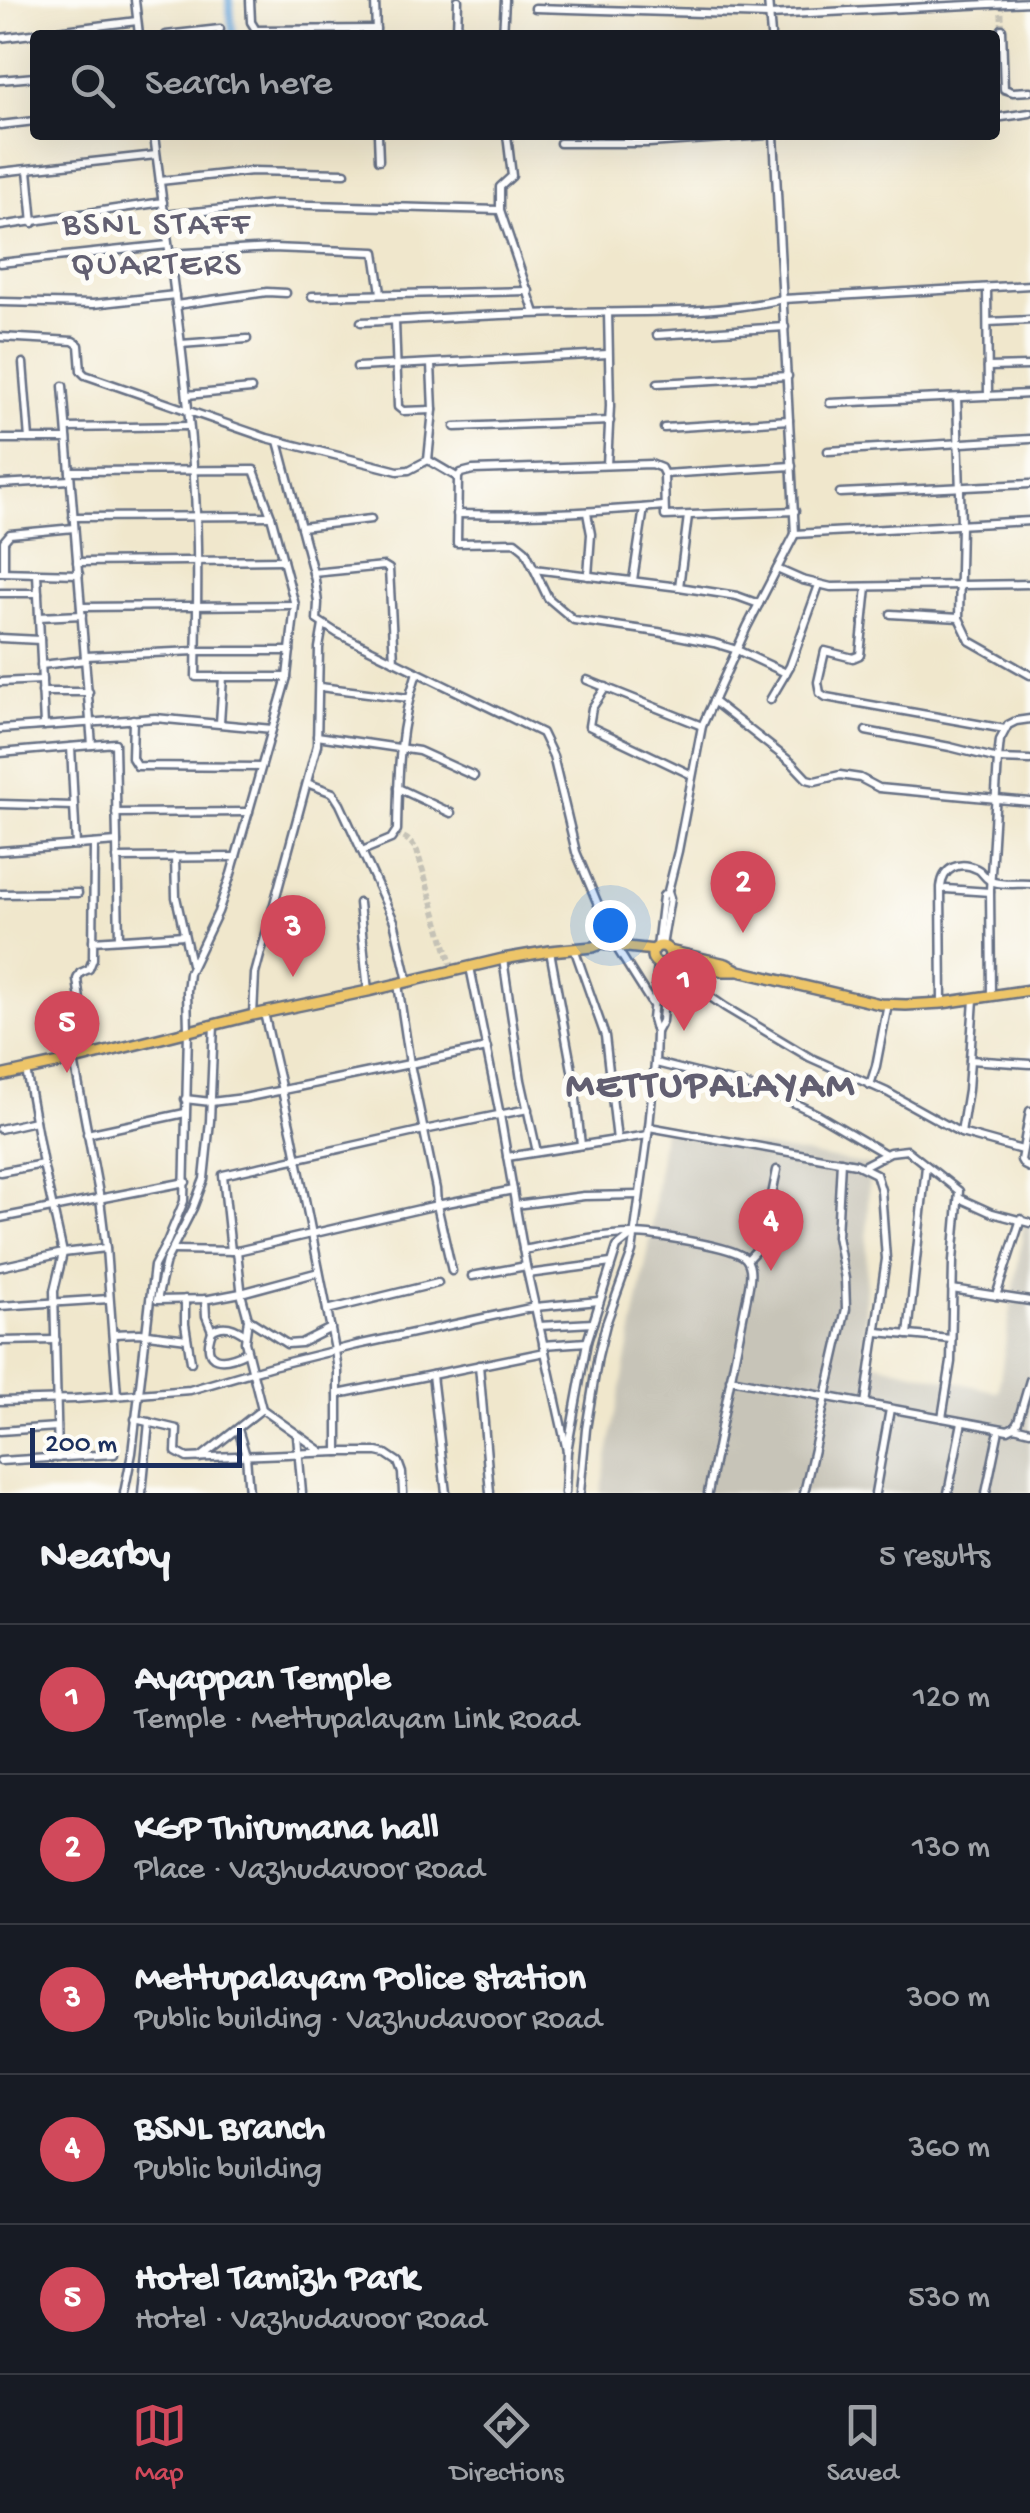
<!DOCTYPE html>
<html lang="en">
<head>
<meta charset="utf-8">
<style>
	body { margin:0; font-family:"Gochi Hand",sans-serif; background:#20242c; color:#f1f3f6 }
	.scale { position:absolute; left:30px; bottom:25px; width:212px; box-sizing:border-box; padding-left:10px; border:5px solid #1b2f5e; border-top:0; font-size:28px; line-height:35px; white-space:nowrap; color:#1b2f5e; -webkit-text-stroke:8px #fdfcf7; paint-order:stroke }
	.you { position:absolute; left:610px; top:925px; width:35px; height:35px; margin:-25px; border:8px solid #fff; border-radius:50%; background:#1a73e8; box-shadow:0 0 0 15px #1a73e833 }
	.badge { display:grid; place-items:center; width:65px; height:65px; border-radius:50%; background:#d1495b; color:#fff; font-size:32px; font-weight:700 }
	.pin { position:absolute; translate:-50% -82px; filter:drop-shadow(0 2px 5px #0008) }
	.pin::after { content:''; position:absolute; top:52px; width:35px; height:30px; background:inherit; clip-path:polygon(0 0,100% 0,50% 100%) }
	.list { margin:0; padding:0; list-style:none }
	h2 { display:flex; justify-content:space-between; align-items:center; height:130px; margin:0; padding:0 40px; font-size:42px }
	h2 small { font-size:32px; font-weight:400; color:#9ea1a6 }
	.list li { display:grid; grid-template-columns:65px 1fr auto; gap:30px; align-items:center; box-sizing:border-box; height:150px; padding:0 40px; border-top:2px solid #363941 }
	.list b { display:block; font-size:38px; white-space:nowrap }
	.list p { margin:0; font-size:32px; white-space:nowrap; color:#9ea1a6 }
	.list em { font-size:32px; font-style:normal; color:#9ea1a6 }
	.icon { flex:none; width:55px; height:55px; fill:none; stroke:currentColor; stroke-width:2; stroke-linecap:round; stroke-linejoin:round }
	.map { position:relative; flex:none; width:1030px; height:1493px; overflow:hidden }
	.search { position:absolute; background:#171b24; box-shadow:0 10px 40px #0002; left:30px; right:30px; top:30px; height:110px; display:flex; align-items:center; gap:25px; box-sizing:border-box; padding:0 35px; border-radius:10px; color:#9ea1a6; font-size:38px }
	.sheet { height:880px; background:#171b24 }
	nav { display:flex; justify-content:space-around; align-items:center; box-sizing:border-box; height:140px; border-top:2px solid #363941; background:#171b24; font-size:28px; color:#9ea1a6 }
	nav a { display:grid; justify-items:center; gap:5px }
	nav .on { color:#d1495b }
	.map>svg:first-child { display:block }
	.industrial { fill:#c7c4b8 }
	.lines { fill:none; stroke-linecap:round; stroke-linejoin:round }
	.canal { stroke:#68a6da; stroke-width:8 }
	.minor-tunnel { stroke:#c5c2b6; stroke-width:6; stroke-dasharray:6 3; stroke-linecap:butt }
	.minor-casing { stroke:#666f84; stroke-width:11 }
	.major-casing { stroke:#666f84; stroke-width:14 }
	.minor { stroke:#fff; stroke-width:6 }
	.major { stroke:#edc569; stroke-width:9 }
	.labels { text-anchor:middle; stroke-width:10; stroke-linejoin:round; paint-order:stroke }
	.quarter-label { font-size:35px; letter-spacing:2.5px; fill:#625f71; stroke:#fdfcf7 }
	.district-label { font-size:40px; font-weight:bold; letter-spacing:2.5px; fill:#625f71; stroke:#fdfcf7 }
</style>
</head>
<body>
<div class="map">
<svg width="1030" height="1493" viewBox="0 0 1030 1493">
	<rect width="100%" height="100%" fill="#fdfcf7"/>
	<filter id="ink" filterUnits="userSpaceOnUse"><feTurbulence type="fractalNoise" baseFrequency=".01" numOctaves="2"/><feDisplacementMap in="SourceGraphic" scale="20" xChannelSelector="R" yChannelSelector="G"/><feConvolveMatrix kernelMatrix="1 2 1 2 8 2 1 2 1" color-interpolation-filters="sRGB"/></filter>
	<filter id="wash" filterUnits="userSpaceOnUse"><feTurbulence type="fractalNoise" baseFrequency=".0048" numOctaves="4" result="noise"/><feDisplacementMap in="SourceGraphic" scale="40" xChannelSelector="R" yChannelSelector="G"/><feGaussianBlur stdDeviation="2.25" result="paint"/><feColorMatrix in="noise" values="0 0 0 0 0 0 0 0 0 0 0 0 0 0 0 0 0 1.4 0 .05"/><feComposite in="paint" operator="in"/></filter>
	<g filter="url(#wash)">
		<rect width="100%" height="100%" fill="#f0e7cc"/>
		<path class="industrial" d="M663 1130 869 1165 864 1360 998 1392 1025 1218 1030 1219V1493H600L649 1247Z"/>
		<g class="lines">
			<path class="canal" d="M229 0 233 35"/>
		</g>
	</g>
	<g filter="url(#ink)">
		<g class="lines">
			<g class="minor-tunnel">
				<path d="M1001 4 1002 29"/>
				<path d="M395 835C406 837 411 841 417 851L453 971"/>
			</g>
			<g class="minor-casing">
				<g id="minor">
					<path d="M135 0 139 35"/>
					<path d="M250 0 251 22 256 30 376 29"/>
					<path d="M375 0 376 35"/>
					<path d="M768 0 771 35"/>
					<path d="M535 8 769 15 1030 2"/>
					<path d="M1002 29 1004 89 1013 92 1030 91"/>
					<path d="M457 31 458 0"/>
					<path d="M166 35 220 29"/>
					<path d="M503 35 505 0"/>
					<path d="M0 38 137 21"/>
					<path d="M0 80 35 77"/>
					<path d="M995 118 1030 113"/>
					<path d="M0 125 35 121"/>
					<path d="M154 135C168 249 186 363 194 478 199 544 197 611 196 677H287"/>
					<path d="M378 135 379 160"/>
					<path d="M507 135 512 176 500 187V210L535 313"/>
					<path d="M560 143H649L766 135"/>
					<path d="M28 170 33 223"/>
					<path d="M0 172 156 155"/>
					<path d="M160 181 252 171 345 173"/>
					<path d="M164 215 274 204 500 210"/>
					<path d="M0 226 163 202"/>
					<path d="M169 254 272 248 375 252 381 293"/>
					<path d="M0 263 168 245"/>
					<path d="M987 288 988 396"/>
					<path d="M312 296 529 291"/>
					<path d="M0 302 93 304 175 295"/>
					<path d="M176 305 267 292 286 293"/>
					<path d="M395 321 398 407 403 411 433 410"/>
					<path d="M361 322C431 319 500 314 569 313 641 311 713 315 783 299L1030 285"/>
					<path d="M988 322 1030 320"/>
					<path d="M657 335 785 327"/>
					<path d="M0 337 73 341 79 345 81 371 85 375 267 438 398 471 409 470 428 460"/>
					<path d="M181 344 247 339"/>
					<path d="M23 363 29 439"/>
					<path d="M357 367 608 354"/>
					<path d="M988 367 1030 366"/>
					<path d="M658 383 788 376"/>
					<path d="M63 386 92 745"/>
					<path d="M187 395 251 389"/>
					<path d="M957 398 961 524 959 618 970 641 1030 675"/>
					<path d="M830 403 1030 394"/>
					<path d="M455 427 610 421"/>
					<path d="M67 428 189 426"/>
					<path d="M664 428 789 420"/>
					<path d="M0 439H67"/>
					<path d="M278 441 315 580 318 603 317 620 337 633 542 733 553 756 576 852 615 945"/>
					<path d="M828 451 1030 439"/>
					<path d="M428 460 433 410 431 364"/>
					<path d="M428 460 457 477"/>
					<path d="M607 465 610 406 608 312"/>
					<path d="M70 471 254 470 271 516 295 605 287 677 231 874 218 912 189 973 187 991 188 1030 184 1201 167 1242 154 1266 132 1453 124 1493"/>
					<path d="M664 474 792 466"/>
					<path d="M0 484 70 480"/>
					<path d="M840 493 1030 484"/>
					<path d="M587 513 591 534 588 576"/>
					<path d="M457 514C527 516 595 512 664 506"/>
					<path d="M73 517 271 516"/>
					<path d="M301 527 371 519"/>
					<path d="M795 534 1030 521"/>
					<path d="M77 562 283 560"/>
					<path d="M534 569 679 587 737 596 759 604"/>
					<path d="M777 569 802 580 831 587 1030 584"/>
					<path d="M0 572 79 574"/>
					<path d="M4 572V541L10 534 74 528"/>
					<path d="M37 573 44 726"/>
					<path d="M313 573 384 566 389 569 394 661"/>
					<path d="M633 580 644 508"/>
					<path d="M679 587 688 516"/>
					<path d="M867 587 860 655 853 658 825 651 818 682 820 693 826 697 1005 729"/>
					<path d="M0 593H38"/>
					<path d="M81 607 295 605"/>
					<path d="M891 614 959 618"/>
					<path d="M39 617 82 615"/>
					<path d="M0 638 40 640"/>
					<path d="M86 656 196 651H290"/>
					<path d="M41 665 86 660"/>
					<path d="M786 673 737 650 714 643 658 632 574 620 548 598 525 550 515 542 457 543 458 477 461 473 473 470 651 464 661 468 664 474 665 516 795 511"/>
					<path d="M587 680 702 726"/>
					<path d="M0 682 42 680"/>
					<path d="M320 687 408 698"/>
					<path d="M606 687 592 708 589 726 692 775"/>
					<path d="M42 692H89"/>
					<path d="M770 700 790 666 819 585"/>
					<path d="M713 701 792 763 807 779 815 781 840 775 860 778 879 788 1030 802"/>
					<path d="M133 719 132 758 137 766 261 767"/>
					<path d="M220 723 223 677"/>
					<path d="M0 729 155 718 272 729"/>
					<path d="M866 731 950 747 998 759 1030 760"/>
					<path d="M317 736 419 751 474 776"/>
					<path d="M71 747 76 845"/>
					<path d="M0 753 115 743 119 939"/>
					<path d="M307 783 333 793 340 804 394 921 408 981"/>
					<path d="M398 788 451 813"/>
					<path d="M0 804 74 806"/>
					<path d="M116 813 249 812"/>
					<path d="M0 851 117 842"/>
					<path d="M362 851 391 839 397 830C398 773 399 727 417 672"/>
					<path d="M175 857 176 897 191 964"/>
					<path d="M117 858 236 857"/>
					<path d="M946 889 990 892"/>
					<path d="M0 894 78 893"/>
					<path d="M359 903 368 991"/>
					<path d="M93 941 184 935"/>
					<path d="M662 946 670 898 668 892"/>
					<path d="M657 947 663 896 668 891 678 851 702 726 747 627 795 534 774 135"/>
					<path d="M574 948 605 1036 617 1140"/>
					<path d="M618 950 652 1004"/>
					<path d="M550 951 574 1081 581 1145"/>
					<path d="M503 959 521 1080 537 1152"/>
					<path d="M470 967 500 1115 526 1266 567 1451"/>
					<path d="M667 967 725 1007 809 1057 887 1092 961 1133 1022 1150"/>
					<path d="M398 984 410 1064 436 1189 437 1205 452 1271"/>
					<path d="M991 996 990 890 998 759 1000 740 1008 725 1016 721 1030 719"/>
					<path d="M942 1002 941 887C943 868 959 860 977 869 982 871 984 877 989 880 998 886 1019 883 1030 884"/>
					<path d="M264 1013 292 1134 335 1350 338 1371V1452"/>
					<path d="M253 1015 255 974 317 745 319 648 323 625"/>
					<path d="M214 1024 210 1121 204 1179 193 1208 166 1261 157 1300 209 1299 241 1293 319 1272"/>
					<path d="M656 1032 662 1021 667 962"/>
					<path d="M88 1056 77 979 80 973 89 969 93 959 94 844"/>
					<path d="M74 1060 100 1199 106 1248 117 1395"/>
					<path d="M970 1060 1030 1064"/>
					<path d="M656 1063 771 1092 817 1114 884 1153"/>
					<path d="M26 1070 43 1164 63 1253 54 1291 58 1458"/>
					<path d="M870 1085 876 1066 888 1004"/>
					<path d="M185 1099 211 1102 244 1098 487 1048"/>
					<path d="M1030 1111 1021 1160 1024 1165 1030 1168"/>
					<path d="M649 1127 856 1164 876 1174 881 1190 886 1259 865 1404"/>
					<path d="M0 1129 35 1121"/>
					<path d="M961 1133 968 1090 974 999"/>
					<path d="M87 1134 185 1113"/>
					<path d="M507 1157 648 1135"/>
					<path d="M865 1165 890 1152 907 1150 959 1191 953 1261 951 1362 942 1418"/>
					<path d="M0 1172 43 1164"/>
					<path d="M959 1198 992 1213 1030 1223"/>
					<path d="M515 1205 584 1196 639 1195"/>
					<path d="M0 1218 186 1182"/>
					<path d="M172 1250 237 1251 437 1205 513 1190"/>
					<path d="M523 1250C556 1244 599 1234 632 1234 651 1234 736 1246 746 1259 754 1269 749 1285 747 1297L708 1493"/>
					<path d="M231 1251 223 1175 424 1130 528 1109"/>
					<path d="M237 1251 242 1297 248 1319 287 1344 301 1343 331 1328"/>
					<path d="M747 1260 762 1244 777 1170"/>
					<path d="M0 1267 63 1253 106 1248"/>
					<path d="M528 1274 611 1263"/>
					<path d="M472 1276 526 1266"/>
					<path d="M952 1289 1030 1301"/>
					<path d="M996 1296 1021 1219"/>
					<path d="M185 1299V1324L191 1362"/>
					<path d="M205 1299 206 1316 212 1331"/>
					<path d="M0 1306 109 1299"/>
					<path d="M327 1310 438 1283"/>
					<path d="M248 1319 245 1342 262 1409 321 1451"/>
					<path d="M539 1326 593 1323"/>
					<path d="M877 1332 951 1339"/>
					<path d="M113 1334 140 1333 187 1339"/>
					<path d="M245 1335C234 1327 223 1323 212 1331 200 1365 224 1363 246 1352"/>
					<path d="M908 1335 926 1166"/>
					<path d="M0 1341 56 1340"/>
					<path d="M543 1345 587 1342"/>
					<path d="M479 1365 490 1493"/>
					<path d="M432 1375 446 1493"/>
					<path d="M730 1379 1008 1430 1014 1427 1018 1421 1030 1380"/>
					<path d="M338 1394 545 1352"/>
					<path d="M0 1401 74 1399 190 1390 272 1366 357 1345 535 1307 599 1301"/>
					<path d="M135 1419 177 1429 176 1452 187 1458 338 1452H377L386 1454 398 1462 402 1473 403 1493"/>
					<path d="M1014 1427 1030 1431"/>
					<path d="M238 1429 246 1456 249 1493"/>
					<path d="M0 1431 57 1427"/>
					<path d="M297 1436 302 1493"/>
					<path d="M200 1458 262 1409"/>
					<path d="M0 1461 114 1454"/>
					<path d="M142 1493 149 1422"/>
					<path d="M565 1493 567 1451 587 1342 617 1247 632 1235"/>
					<path d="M580 1493 586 1429 598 1356 606 1324 632 1252 649 1127 655 1063 656 1033 652 1019 658 964"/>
					<path d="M804 1493 846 1309 845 1279 837 1236 841 1161"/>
					<path d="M875 1493 890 1409"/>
					<path d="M948 1493 962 1422"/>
					<path d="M986 1493 999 1430"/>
				</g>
			</g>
			<g class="major-casing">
				<g id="major">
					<circle cx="661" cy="955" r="9"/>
					<path d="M669 951 726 964 739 971 880 1004 906 1005 942 1003 1030 990"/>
					<path d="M670 958 724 971H736"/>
					<path d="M0 1076 74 1060 253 1015 368 991 503 959 550 951 593 947 601 944 654 950"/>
				</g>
			</g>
			<use href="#minor" class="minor"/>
			<use href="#major" class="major"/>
		</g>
	</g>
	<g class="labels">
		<g class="quarter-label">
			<text x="157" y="233">BSNL STAFF<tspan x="157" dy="40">QUARTERS</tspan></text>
		</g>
		<g class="district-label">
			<text x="711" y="1095">METTUPALAYAM</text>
		</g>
	</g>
</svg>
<div class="scale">200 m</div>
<div class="you"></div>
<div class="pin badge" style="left:684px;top:1031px">1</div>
<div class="pin badge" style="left:743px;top:933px">2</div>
<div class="pin badge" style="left:293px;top:977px">3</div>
<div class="pin badge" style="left:771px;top:1271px">4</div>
<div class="pin badge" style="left:67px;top:1073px">5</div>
<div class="search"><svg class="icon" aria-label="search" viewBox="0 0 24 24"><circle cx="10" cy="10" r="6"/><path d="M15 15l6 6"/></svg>Search here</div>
</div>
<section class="sheet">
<h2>Nearby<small>5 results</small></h2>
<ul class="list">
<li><span class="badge">1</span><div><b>Ayappan Temple</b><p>Temple · Mettupalayam Link Road</p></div><em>120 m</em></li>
<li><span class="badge">2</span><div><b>KGP Thirumana hall</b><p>Place · Vazhudavoor Road</p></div><em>130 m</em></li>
<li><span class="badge">3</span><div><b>Mettupalayam Police station</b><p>Public building · Vazhudavoor Road</p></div><em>300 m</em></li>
<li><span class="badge">4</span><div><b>BSNL Branch</b><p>Public building</p></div><em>360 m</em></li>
<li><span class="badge">5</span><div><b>Hotel Tamizh Park</b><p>Hotel · Vazhudavoor Road</p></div><em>530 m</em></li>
</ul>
</section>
<nav>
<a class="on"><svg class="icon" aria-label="map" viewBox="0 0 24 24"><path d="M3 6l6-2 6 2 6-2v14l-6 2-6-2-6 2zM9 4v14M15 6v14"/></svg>Map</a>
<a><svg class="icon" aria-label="directions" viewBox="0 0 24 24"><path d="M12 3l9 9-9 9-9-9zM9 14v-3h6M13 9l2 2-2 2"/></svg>Directions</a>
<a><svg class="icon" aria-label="saved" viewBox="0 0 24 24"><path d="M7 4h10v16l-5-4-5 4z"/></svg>Saved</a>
</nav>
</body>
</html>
